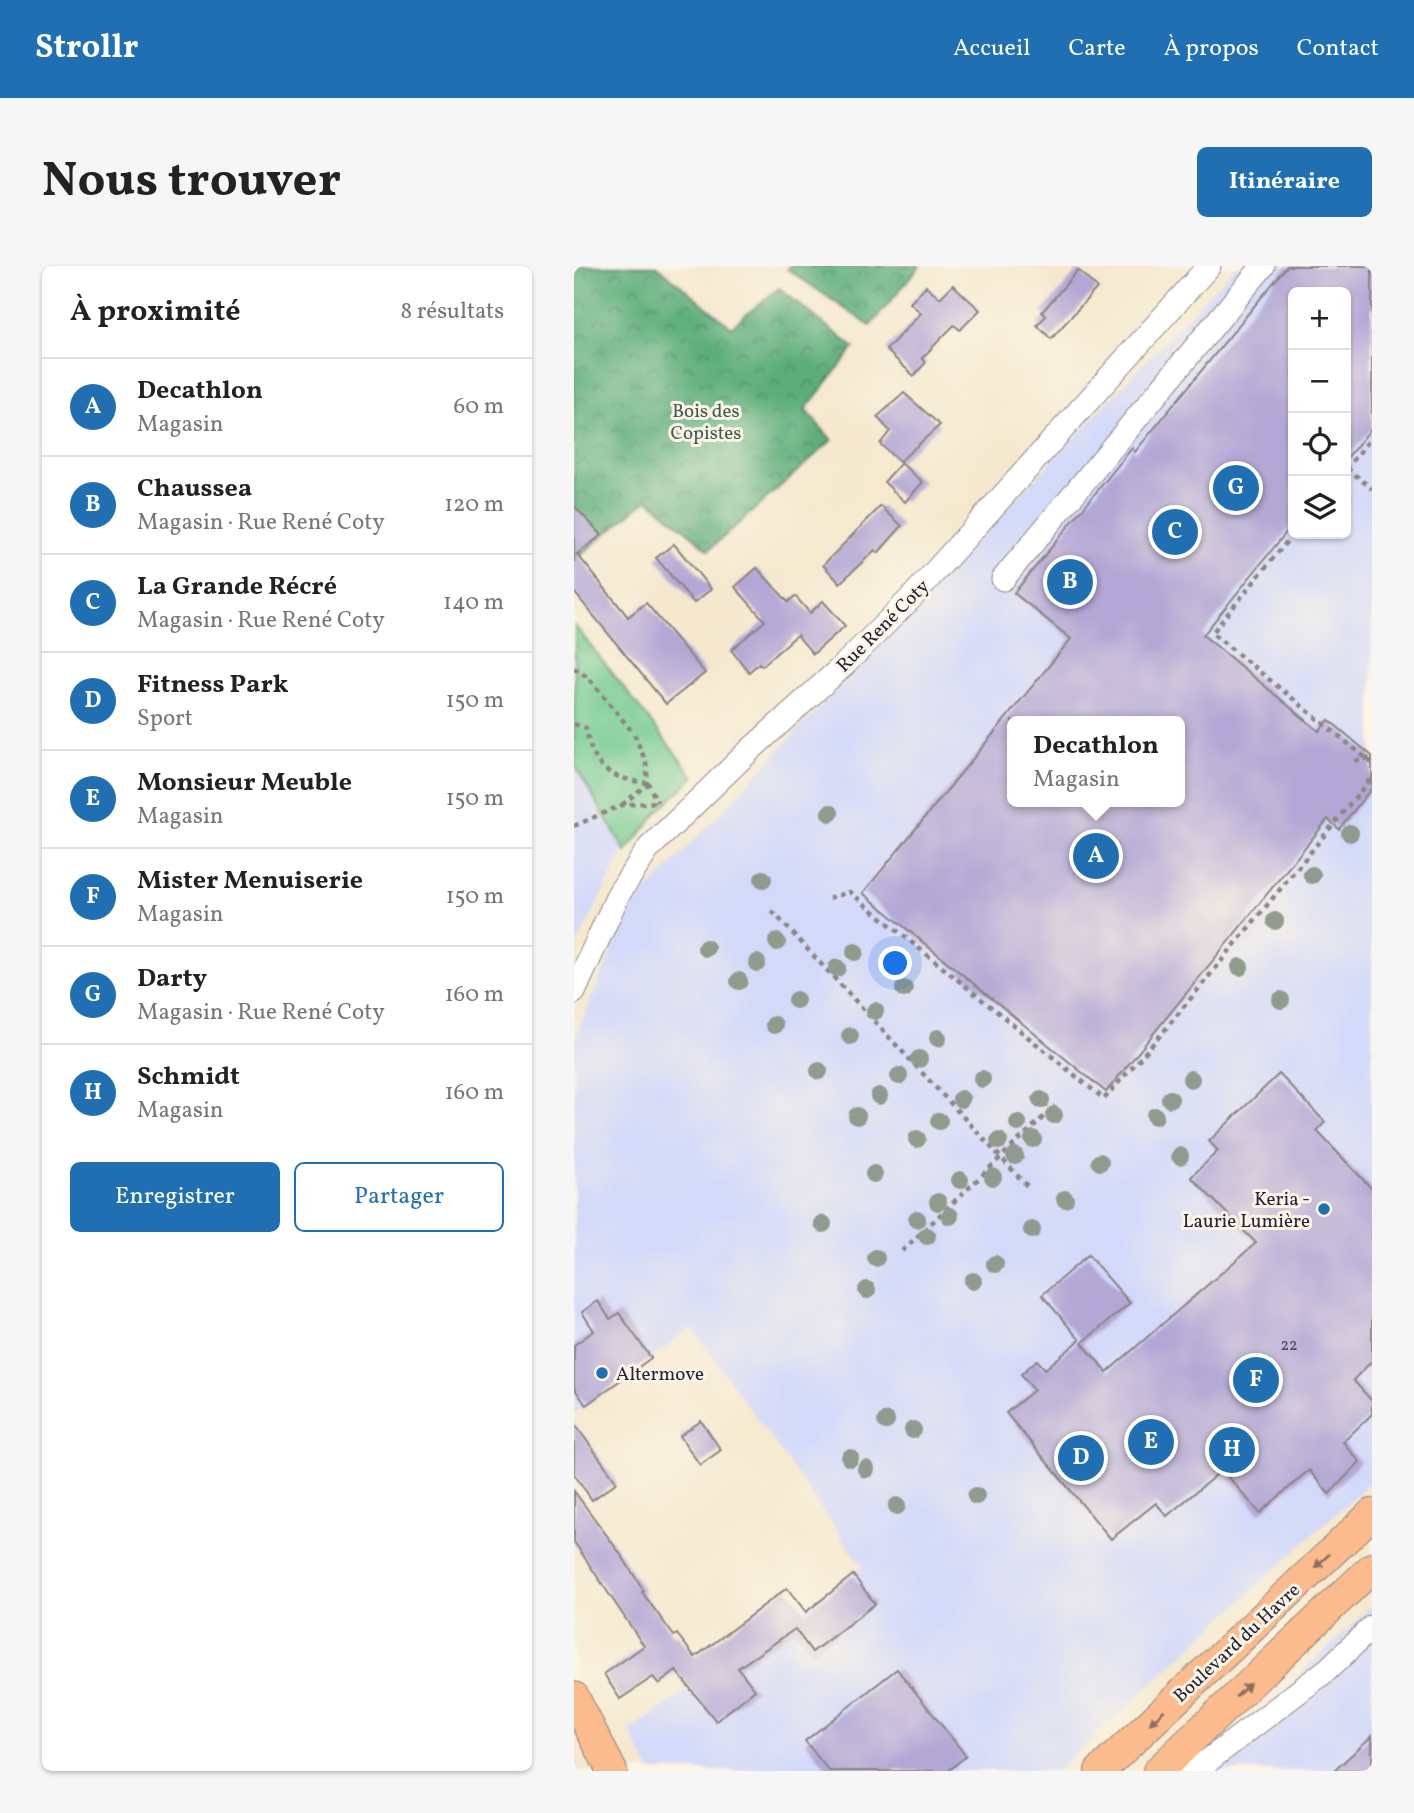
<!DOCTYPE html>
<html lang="fr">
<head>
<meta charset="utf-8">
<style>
	body { margin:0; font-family:Vollkorn,serif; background:#f6f6f6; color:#222 }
	.controls { position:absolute; right:21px; top:21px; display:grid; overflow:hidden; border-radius:10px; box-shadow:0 2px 5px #0004 }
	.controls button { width:63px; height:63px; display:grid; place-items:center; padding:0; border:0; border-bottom:2px solid #e0e0e0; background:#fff; color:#222; font:35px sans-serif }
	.you { position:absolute; left:322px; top:698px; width:24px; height:24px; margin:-18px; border:5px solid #fff; border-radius:50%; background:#1a73e8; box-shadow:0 0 0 10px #1a73e833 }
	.badge { display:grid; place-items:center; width:46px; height:46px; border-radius:50%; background:#1f6fb2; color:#fff; font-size:23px; font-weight:700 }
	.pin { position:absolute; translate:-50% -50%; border:4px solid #fff; box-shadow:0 2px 7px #0006 }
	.popup { position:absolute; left:433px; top:450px; width:178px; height:91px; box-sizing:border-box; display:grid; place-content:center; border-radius:10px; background:#fff; filter:drop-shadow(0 2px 5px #0005); font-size:23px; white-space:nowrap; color:#767676 }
	.popup b { font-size:26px; color:#222 }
	.popup::after { content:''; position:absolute; left:50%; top:100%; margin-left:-14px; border:14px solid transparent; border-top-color:#fff }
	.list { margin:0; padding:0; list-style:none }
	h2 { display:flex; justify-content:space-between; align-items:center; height:91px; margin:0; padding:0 28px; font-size:30px }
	h2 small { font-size:23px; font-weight:400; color:#767676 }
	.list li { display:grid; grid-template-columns:46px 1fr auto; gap:21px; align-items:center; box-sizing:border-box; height:98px; padding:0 28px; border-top:2px solid #e0e0e0 }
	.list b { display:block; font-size:26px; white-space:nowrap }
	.list p { margin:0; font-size:23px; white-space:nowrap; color:#767676 }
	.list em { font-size:23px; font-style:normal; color:#767676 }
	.actions { display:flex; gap:14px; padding:21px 28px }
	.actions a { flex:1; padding:16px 0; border:2px solid #1f6fb2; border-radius:10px; text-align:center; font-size:24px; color:#1f6fb2 }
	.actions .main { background:#1f6fb2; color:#fff }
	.icon { flex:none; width:38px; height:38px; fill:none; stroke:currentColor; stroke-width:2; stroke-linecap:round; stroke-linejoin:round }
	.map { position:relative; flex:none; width:798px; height:1505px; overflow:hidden; border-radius:10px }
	header { display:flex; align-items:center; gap:42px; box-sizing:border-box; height:98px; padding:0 35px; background:#1f6fb2; color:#fff }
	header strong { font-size:33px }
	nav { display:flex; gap:38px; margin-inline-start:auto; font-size:24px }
	.intro { display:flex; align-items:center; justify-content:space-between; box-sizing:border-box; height:168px; padding:0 42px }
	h1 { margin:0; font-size:49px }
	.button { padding:18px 32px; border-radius:10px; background:#1f6fb2; color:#fff; font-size:24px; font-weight:700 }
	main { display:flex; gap:42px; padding:0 42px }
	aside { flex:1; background:#fff; border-radius:10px; box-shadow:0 2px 5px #0004 }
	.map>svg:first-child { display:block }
	.built { fill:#d3d9f9; fill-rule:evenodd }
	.forest { fill:url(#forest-crowns); stroke:#3e685a; stroke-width:2 }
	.green { fill:#6fc98f; stroke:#487665; stroke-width:2 }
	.building { fill:#b3a7d5; fill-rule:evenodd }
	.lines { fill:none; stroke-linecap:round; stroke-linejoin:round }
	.minor-casing { stroke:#8c8584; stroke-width:25 }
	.major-casing { stroke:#8c8584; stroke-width:32 }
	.path { stroke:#8c8584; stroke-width:4.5; stroke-dasharray:5 5; stroke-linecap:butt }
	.minor { stroke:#fff; stroke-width:23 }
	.major { stroke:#fbbb8c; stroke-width:30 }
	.tree { fill:#909b8d }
	.oneway { fill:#8e6e64 }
	.poi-dot { fill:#1f6fb2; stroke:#fcf5e5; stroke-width:2.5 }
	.labels { text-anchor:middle; stroke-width:6; stroke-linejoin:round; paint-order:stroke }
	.number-label { font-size:16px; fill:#464362 }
	.park-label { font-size:19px; fill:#3d5c58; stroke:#fcf5e5 }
	.street-label { font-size:19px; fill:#22223b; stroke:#fcf5e5 }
	.poi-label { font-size:19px; fill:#22223b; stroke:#fcf5e5; text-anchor:end }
</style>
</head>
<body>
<header>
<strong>Strollr</strong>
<nav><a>Accueil</a><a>Carte</a><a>À propos</a><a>Contact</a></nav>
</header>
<div class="intro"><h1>Nous trouver</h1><a class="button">Itinéraire</a></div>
<main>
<aside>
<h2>À proximité<small>8 résultats</small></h2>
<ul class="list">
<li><span class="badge">A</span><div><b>Decathlon</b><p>Magasin</p></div><em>60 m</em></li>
<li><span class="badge">B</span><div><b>Chaussea</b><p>Magasin · Rue René Coty</p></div><em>120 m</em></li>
<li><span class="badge">C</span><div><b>La Grande Récré</b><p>Magasin · Rue René Coty</p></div><em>140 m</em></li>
<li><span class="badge">D</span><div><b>Fitness Park</b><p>Sport</p></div><em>150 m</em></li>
<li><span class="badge">E</span><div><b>Monsieur Meuble</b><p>Magasin</p></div><em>150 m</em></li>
<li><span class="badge">F</span><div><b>Mister Menuiserie</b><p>Magasin</p></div><em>150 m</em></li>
<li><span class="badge">G</span><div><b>Darty</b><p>Magasin · Rue René Coty</p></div><em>160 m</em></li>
<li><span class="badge">H</span><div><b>Schmidt</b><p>Magasin</p></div><em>160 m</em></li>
</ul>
<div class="actions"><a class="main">Enregistrer</a><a>Partager</a></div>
</aside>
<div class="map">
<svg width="798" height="1505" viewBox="0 0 798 1505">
	<defs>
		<pattern id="forest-crowns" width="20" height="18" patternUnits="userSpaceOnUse" patternTransform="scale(1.75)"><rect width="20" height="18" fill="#5bad7a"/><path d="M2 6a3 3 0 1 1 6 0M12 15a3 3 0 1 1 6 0" fill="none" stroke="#4b8c65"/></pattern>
	</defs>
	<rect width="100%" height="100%" fill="#fcf5e5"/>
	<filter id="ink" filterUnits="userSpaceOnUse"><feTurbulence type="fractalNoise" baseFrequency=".0143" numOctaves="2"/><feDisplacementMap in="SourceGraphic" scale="14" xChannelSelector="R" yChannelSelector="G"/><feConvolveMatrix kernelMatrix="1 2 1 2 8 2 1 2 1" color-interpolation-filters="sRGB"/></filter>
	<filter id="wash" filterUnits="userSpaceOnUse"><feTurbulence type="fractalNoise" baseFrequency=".00686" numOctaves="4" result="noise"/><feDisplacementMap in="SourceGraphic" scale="28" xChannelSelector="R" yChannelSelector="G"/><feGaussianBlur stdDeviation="1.57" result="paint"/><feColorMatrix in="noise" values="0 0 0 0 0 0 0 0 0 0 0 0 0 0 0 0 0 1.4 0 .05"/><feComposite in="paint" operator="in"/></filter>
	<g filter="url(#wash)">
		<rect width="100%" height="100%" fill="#f5e8ce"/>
		<g class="built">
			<path d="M662 0H798V1214L483 1505H76L56 1465 289 1301 118 1062 0 1148V774L55 644ZM719 26H772V268H719ZM438 455H606V536H438Z"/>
			<path d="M0 499 50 585 0 684Z"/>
			<path d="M798 1339V1505H626Z"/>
		</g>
		<g class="forest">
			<path d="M0 0H83L157 61 205 22 280 82 231 144 258 174 135 284 74 233 0 294Z"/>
			<path d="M215 0H346L296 60 213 3Z"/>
		</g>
		<path class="green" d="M1 360 120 511 87 542 52 586 0 498Z"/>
		<g id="blocks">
			<g class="building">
				<path d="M713 0H798V162L772 193V26H719V258L629 369 745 465 755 454 798 490V522L765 563 754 553 532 826 289 627 497 373 440 327 558 182 561 186ZM438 455H606V536H438Z"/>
				<path d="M504 4 523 22 477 73 463 59 472 50 468 46Z"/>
				<path d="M379 19 406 44 386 64 380 59 348 92 352 96 340 110 312 84 347 47 336 37 352 20 366 32Z"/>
				<path d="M330 127 366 159 325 196 306 178 316 165 303 151Z"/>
				<path d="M327 197 349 216 331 236 310 216Z"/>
				<path d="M0 240 28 269 3 288 54 351 72 337 131 407 92 438 0 326Z"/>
				<path d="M307 240 328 260 304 287 301 284 266 317 249 299Z"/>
				<path d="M100 278 137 323 120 337 82 292Z"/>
				<path d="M183 302 214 336 221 330 236 347 249 335 271 360 239 388 223 369 188 400 185 397 175 406 157 384 191 355 161 321Z"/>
				<path d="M705 808 751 856 743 865 798 923V1095L779 1114 798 1135V1148L769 1176 786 1196 755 1228 735 1204 686 1247 648 1204 593 1250 582 1237 537 1273 432 1147 460 1124 447 1108 463 1094 471 1103 506 1074 468 1029 514 989 556 1037 508 1077 533 1106 682 977 617 911 644 885 635 875Z"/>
				<path d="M24 1035 36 1053 45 1047 77 1092 12 1139 0 1122V1079L20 1065 8 1046Z"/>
				<path d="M127 1155 147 1184 126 1199 106 1170Z"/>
				<path d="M0 1157 43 1216 18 1234 0 1208Z"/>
				<path d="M0 1225 48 1290 70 1325 68 1326 100 1370 103 1368 121 1391 213 1322 232 1346 279 1309 301 1338 238 1386 221 1363 164 1402 181 1424 142 1455 102 1405 85 1418 79 1411 46 1433 30 1408 70 1380 0 1276Z"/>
				<path d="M323 1403 392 1490 374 1505H255L231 1475Z"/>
				<path d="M798 1470V1505H760Z"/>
			</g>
		</g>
	</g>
	<g filter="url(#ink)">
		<use href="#blocks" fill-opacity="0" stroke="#8c8584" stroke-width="2"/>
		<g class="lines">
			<g class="minor-casing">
				<g id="minor">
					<path d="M429 313 689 0"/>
					<path d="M0 726 45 627 75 582 175 485 271 398 339 330 635 0"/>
					<path d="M589 1500 631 1497 753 1404 798 1361"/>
				</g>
			</g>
			<g class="major-casing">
				<g id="major">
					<path d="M0 1431 38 1505"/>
					<path d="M526 1505 798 1248"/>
					<path d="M584 1505 798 1302"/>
				</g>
			</g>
			<g class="path">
				<path d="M773 202 798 223"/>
				<path d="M772 203 798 171"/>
				<path d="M719 268 638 367 798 497"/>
				<path d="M0 402 15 412 60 468 72 496 74 517 83 536"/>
				<path d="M0 458 12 462C19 504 35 512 74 517"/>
				<path d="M781 495 798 492"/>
				<path d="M48 539 73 518"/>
				<path d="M0 560 48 539 83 536 85 538"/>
				<path d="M255 632 276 626 530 833 590 765 798 511"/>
				<path d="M198 645 456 923"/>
				<path d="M328 985 481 840"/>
			</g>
			<use href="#minor" class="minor"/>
			<use href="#major" class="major"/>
		</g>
		<g class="tree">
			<circle cx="256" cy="547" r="9"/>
			<circle cx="776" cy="567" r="9"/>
			<circle cx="738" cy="609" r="9"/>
			<circle cx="189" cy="613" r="9"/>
			<circle cx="701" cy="655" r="9"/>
			<circle cx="203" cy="676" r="9"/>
			<circle cx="132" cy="682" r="9"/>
			<circle cx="281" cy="686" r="9"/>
			<circle cx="183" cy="697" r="9"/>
			<circle cx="666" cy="701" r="9"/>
			<circle cx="263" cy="702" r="9"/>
			<circle cx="165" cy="715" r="9"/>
			<circle cx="330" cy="723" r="9"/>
			<circle cx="222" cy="734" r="9"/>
			<circle cx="707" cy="734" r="9"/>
			<circle cx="301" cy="745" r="9"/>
			<circle cx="200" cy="759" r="9"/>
			<circle cx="276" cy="770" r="9"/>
			<circle cx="364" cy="772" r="9"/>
			<circle cx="345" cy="793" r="9"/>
			<circle cx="245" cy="805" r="9"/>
			<circle cx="325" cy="810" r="9"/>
			<circle cx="408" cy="813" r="9"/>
			<circle cx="617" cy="813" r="9"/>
			<circle cx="305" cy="830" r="9"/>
			<circle cx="387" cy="833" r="9"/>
			<circle cx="596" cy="833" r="9"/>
			<circle cx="467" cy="834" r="9"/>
			<circle cx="480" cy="849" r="9"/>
			<circle cx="283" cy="850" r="9"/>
			<circle cx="581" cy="850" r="9"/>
			<circle cx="365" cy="855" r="9"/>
			<circle cx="444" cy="857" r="9"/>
			<circle cx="343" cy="873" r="9"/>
			<circle cx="459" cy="873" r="9"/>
			<circle cx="425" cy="875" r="9"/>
			<circle cx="441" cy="890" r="9"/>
			<circle cx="606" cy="890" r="9"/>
			<circle cx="526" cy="896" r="9"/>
			<circle cx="300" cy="908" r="9"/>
			<circle cx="419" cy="911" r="9"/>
			<circle cx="386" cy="914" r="9"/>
			<circle cx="491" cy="933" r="9"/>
			<circle cx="364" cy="936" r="9"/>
			<circle cx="376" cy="950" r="9"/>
			<circle cx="343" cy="953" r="9"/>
			<circle cx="249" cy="958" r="9"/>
			<circle cx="458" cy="964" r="9"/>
			<circle cx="353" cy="970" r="9"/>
			<circle cx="302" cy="992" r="9"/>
			<circle cx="421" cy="998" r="9"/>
			<circle cx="399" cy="1015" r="9"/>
			<circle cx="293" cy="1024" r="9"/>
			<circle cx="312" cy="1155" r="9"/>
			<circle cx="339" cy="1164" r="9"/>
			<circle cx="276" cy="1192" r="9"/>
			<circle cx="292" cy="1203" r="9"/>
			<circle cx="402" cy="1230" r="9"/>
			<circle cx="323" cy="1240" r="9"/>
		</g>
		<defs><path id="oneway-solid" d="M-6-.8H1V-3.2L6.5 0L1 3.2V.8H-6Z" transform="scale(1.75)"/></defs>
		<g class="oneway">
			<use href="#oneway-solid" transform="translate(748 1295) rotate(137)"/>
			<use href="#oneway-solid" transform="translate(669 1424) rotate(-43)"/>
			<use href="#oneway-solid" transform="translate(583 1451) rotate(136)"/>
		</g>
	</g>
	<g class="poi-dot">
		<circle cx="750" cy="943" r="7"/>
		<circle cx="28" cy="1107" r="7"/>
	</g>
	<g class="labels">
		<g class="number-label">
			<text x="715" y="1084">22</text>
		</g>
		<g class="park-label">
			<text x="132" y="151">Bois des<tspan x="132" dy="22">Copistes</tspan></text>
		</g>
		<g class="street-label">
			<text transform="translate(308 359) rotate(-45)" y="7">Rue René Coty</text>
			<text transform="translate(662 1376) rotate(-43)" y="7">Boulevard du Havre</text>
		</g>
		<g class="poi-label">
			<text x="736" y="939">Keria -<tspan x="736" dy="22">Laurie Lumière</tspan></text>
			<text x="42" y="1114" text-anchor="start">Altermove</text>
		</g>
	</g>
</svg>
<div class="controls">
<button>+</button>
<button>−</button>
<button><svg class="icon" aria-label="locate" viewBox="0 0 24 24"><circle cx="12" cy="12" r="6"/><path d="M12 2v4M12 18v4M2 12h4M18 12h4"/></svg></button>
<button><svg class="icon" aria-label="layers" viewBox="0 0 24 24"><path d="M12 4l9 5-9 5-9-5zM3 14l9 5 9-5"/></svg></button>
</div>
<div class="you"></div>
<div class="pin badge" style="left:522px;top:590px">A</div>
<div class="popup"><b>Decathlon</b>Magasin</div>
<div class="pin badge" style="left:496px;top:316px">B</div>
<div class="pin badge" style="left:601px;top:266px">C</div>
<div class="pin badge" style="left:507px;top:1192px">D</div>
<div class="pin badge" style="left:577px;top:1176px">E</div>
<div class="pin badge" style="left:682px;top:1114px">F</div>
<div class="pin badge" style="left:662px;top:222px">G</div>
<div class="pin badge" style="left:658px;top:1184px">H</div>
</div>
</main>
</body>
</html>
